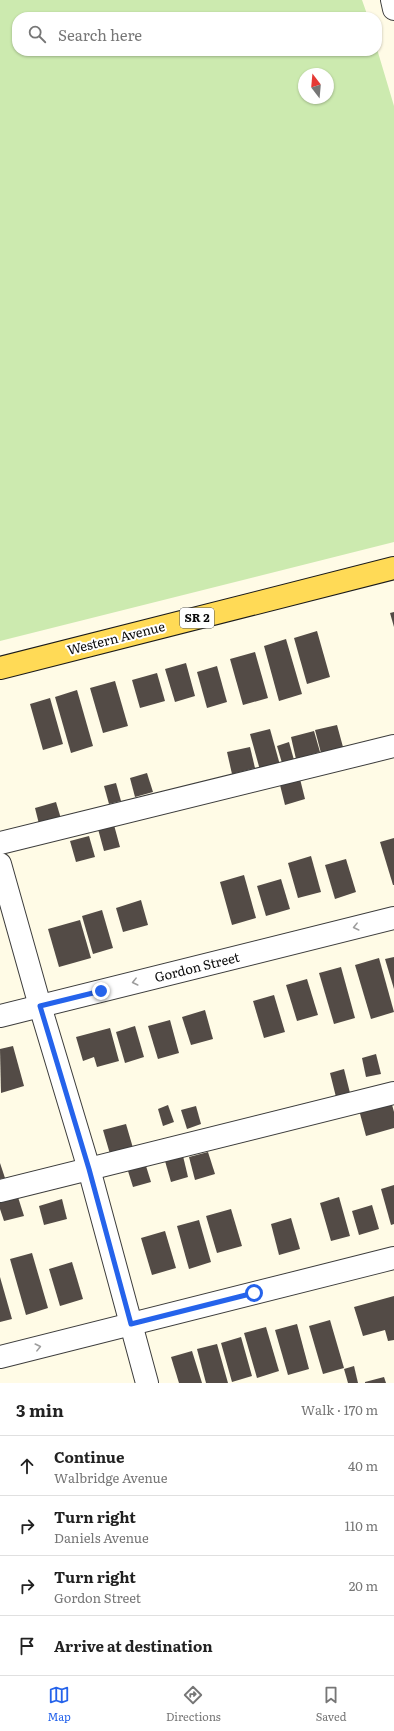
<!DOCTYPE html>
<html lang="en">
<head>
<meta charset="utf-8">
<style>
	body { margin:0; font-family:Literata,serif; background:#f2f2f2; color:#222 }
	.compass { position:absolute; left:298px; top:68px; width:36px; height:36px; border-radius:50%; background:#fff; box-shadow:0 1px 3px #0004; rotate:344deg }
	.stop { position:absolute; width:12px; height:12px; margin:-9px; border:3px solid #2563eb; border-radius:50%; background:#fff }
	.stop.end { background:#2563eb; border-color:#fff; box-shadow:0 1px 4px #0008 }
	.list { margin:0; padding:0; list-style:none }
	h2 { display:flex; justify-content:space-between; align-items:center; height:52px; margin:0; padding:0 16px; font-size:17px }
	h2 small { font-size:13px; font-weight:400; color:#767676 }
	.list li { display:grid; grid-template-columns:26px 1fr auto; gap:12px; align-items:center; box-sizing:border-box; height:60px; padding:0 16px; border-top:1px solid #e0e0e0 }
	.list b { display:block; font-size:15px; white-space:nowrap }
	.list p { margin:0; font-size:13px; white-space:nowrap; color:#767676 }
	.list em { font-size:13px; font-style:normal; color:#767676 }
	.icon { flex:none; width:22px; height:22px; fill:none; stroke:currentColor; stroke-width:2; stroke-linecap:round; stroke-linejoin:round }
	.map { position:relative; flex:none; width:394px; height:1383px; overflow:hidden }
	.search { position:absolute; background:#fff; box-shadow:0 1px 3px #0004; left:12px; right:12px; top:12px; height:44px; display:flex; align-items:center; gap:10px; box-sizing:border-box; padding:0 14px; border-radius:16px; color:#767676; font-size:15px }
	.sheet { height:292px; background:#fff }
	nav { display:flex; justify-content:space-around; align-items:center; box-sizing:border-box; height:56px; border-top:1px solid #e0e0e0; background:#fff; font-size:11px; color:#767676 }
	nav a { display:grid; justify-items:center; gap:2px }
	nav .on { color:#2563eb }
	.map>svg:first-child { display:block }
	.green { fill:#cceaaf; fill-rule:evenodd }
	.building { fill:#534b46 }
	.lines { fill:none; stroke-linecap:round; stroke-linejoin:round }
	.minor-casing { stroke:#3d3d3d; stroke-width:24 }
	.major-casing { stroke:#1b1b1b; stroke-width:24 }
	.minor { stroke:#fff; stroke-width:22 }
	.major { stroke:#ffda56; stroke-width:22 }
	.oneway { stroke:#9d9d9d }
	.route { stroke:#2563eb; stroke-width:5 }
	.labels { text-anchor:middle; stroke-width:4; stroke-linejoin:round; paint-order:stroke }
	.shield { fill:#fff; stroke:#545454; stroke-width:1 }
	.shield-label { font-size:12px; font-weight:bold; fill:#0a0a0a }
	.street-label { font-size:13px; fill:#0a0a0a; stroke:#fff }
</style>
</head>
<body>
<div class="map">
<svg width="394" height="1383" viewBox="0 0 394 1383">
	<rect width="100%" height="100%" fill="#fffbe6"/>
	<path class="green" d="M0 0H362L368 17H17V51H377V49L394 106V542L0 641ZM304 74H328V98H304Z"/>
	<g class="building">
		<path d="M394 612V627L390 613Z"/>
		<path d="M317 631 330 677 307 684 294 638Z"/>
		<path d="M286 639 302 694 279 701 264 646Z"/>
		<path d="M255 652 268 698 243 705 230 659Z"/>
		<path d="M186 663 195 696 175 702 165 669Z"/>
		<path d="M217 666 227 702 207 708 197 672Z"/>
		<path d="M157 673 165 701 140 708 132 680Z"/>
		<path d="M115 681 128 726 103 733 90 688Z"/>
		<path d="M77 690 93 746 71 753 55 697Z"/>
		<path d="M50 698 63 744 43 750 30 704Z"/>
		<path d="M337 725 343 747 321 753 315 730Z"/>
		<path d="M270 729 280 765 260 770 250 734Z"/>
		<path d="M314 731 320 752 296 759 291 737Z"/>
		<path d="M289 742 294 760 282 763 277 746Z"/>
		<path d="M250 747 255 768 232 774 227 752Z"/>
		<path d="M147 773 153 792 135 797 130 778Z"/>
		<path d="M300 779 305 799 285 805 280 785Z"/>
		<path d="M116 783 121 801 109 804 104 786Z"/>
		<path d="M56 802 62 822 40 828 35 808Z"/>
		<path d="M114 825 120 847 104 851 98 829Z"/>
		<path d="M89 836 95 857 76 862 70 841Z"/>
		<path d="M394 838V885H393L380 842Z"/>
		<path d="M311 856 321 892 298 898 288 863Z"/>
		<path d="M346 859 356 892 335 899 325 865Z"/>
		<path d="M244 875 256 918 232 925 220 882Z"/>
		<path d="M281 879 290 909 266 916 257 886Z"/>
		<path d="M141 900 148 925 123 932 116 908Z"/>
		<path d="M102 910 113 948 93 954 82 916Z"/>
		<path d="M80 920 91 958 59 967 48 929Z"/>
		<path d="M394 957V989L385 959Z"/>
		<path d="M379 958 394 1012 371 1019 355 965Z"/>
		<path d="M341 967 355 1018 334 1024 319 973Z"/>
		<path d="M307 979 318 1015 297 1021 286 985Z"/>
		<path d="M274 995 285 1032 264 1038 253 1001Z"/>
		<path d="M205 1010 213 1039 191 1045 182 1017Z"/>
		<path d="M170 1020 179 1053 158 1059 148 1026Z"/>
		<path d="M135 1026 144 1057 125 1063 116 1032Z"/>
		<path d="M110 1028 119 1061 97 1067 94 1057 83 1061 76 1037Z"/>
		<path d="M13 1046 24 1086 1 1093 0 1049Z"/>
		<path d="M376 1054 381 1074 366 1077 362 1058Z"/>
		<path d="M344 1069 350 1093 336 1097 330 1073Z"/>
		<path d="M391 1101 394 1112V1128L366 1136 359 1110Z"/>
		<path d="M168 1105 174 1122 163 1126 158 1109Z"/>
		<path d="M196 1106 201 1124 187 1129 181 1110Z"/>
		<path d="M126 1124 133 1148 110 1154 103 1130Z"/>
		<path d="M208 1152 215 1174 195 1180 189 1157Z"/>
		<path d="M183 1156 188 1177 171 1182 165 1161Z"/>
		<path d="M0 1163 5 1178 0 1179Z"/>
		<path d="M146 1166 151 1182 133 1187 128 1171Z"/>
		<path d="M394 1185V1224L391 1225 381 1189Z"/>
		<path d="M17 1194 24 1216 4 1221 0 1209V1199Z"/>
		<path d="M339 1197 350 1236 331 1241 320 1203Z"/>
		<path d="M62 1199 67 1219 44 1225 39 1206Z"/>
		<path d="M372 1205 379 1229 359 1235 352 1211Z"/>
		<path d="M231 1209 242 1246 217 1253 206 1216Z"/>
		<path d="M291 1218 300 1249 279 1255 271 1224Z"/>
		<path d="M199 1220 211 1262 189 1269 177 1226Z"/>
		<path d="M165 1231 176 1268 152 1275 141 1238Z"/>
		<path d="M32 1253 48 1308 26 1315 10 1259Z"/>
		<path d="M72 1262 83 1299 60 1306 49 1269Z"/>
		<path d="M0 1277 12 1319 0 1322Z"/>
		<path d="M394 1296V1340L388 1341 385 1330 363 1336 354 1307Z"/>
		<path d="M330 1320 344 1368 323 1374 309 1326Z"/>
		<path d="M297 1324 309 1369 288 1375 275 1330Z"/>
		<path d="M266 1327 279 1371 257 1378 244 1333Z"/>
		<path d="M241 1337 252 1376 232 1382 221 1343Z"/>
		<path d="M217 1344 228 1383H206L197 1349Z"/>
		<path d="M192 1351 202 1383H179L171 1357Z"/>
		<path d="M354 1366 358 1383H348L344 1369Z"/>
		<path d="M384 1377 386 1383H365V1382Z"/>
	</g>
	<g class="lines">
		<g class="minor-casing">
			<g id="minor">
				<path d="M392 0 394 9"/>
				<path d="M0 843 394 746"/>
				<path d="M0 864 40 1006 89 1169 147 1383"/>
				<path d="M0 1016 394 918"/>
				<path d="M0 1191 394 1093"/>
				<path d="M0 1357 394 1258"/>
			</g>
		</g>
		<g class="major-casing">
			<path id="major" d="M0 668 394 568"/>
		</g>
		<use href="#minor" class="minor"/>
		<use href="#major" class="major"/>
	</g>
	<defs><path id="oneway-chevron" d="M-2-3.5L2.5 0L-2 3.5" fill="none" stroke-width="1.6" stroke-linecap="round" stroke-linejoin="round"/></defs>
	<g class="oneway">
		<use href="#oneway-chevron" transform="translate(356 927) rotate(166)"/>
		<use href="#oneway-chevron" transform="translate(135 982) rotate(166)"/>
		<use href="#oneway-chevron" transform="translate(38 1347) rotate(-14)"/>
	</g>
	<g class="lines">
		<path class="route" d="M101 991 40 1006 89 1169 131 1324 254 1293"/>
	</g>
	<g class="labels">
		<rect class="shield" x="180" y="608" width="34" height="20" rx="3"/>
		<g class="shield-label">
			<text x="197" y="622">SR 2</text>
		</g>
		<g class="street-label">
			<text transform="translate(116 638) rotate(-14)" y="5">Western Avenue</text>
			<text transform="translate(197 967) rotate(-14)" y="5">Gordon Street</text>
		</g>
	</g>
</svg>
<svg class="compass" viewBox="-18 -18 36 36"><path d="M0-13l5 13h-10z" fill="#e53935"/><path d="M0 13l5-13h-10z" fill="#767676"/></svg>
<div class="stop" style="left:254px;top:1293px"></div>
<div class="stop end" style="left:101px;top:991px"></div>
<div class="search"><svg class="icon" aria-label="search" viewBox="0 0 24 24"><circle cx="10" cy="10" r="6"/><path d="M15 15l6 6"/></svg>Search here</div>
</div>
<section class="sheet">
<h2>3 min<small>Walk · 170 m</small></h2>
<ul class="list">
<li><svg class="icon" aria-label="ahead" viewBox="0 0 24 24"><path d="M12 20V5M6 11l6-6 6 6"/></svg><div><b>Continue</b><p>Walbridge Avenue</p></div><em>40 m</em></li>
<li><svg class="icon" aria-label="right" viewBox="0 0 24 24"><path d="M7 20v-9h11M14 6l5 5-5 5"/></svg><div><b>Turn right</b><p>Daniels Avenue</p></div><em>110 m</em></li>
<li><svg class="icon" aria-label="right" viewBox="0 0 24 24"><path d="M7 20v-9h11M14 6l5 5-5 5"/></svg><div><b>Turn right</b><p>Gordon Street</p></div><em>20 m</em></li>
<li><svg class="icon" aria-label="arrive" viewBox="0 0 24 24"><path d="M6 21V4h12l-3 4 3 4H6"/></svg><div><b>Arrive at destination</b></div></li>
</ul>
</section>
<nav>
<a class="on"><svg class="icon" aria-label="map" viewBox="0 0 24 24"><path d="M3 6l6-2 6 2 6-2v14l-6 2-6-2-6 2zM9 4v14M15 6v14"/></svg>Map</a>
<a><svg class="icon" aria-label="directions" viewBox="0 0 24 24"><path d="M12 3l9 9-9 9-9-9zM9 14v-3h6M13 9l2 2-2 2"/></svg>Directions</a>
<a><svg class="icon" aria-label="saved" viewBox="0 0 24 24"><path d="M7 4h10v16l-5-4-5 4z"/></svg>Saved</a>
</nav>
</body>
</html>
